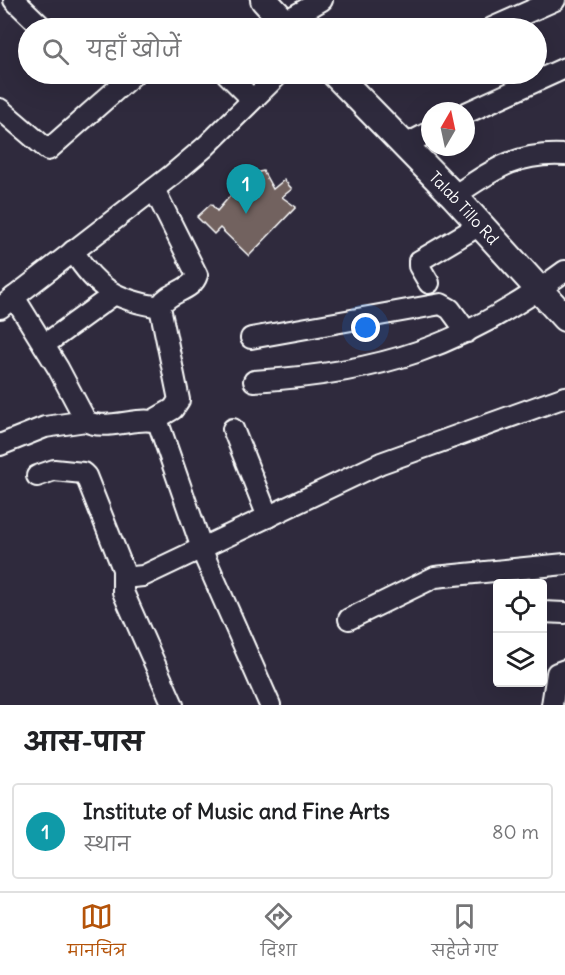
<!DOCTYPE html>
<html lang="hi">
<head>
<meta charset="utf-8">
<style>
	body { margin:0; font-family:Delius,"Playpen Sans Deva",sans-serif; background:#f2f2f2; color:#202124 }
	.controls { position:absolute; right:18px; bottom:18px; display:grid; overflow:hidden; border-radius:6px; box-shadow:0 6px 24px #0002 }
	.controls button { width:54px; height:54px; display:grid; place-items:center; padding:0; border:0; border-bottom:2px solid #e0e0e0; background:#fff; color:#202124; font:30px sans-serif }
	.compass { position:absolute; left:421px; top:102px; width:54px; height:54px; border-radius:50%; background:#fff; box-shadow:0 6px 24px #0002; rotate:9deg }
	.you { position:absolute; left:366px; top:328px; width:21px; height:21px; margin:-15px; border:4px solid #fff; border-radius:50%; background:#1a73e8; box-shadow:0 0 0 9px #1a73e833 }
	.badge { display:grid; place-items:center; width:39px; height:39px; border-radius:50%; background:#b45309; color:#fff; font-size:20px; font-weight:700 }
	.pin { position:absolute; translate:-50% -50px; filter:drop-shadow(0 2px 3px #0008) }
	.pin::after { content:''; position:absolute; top:32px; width:21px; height:18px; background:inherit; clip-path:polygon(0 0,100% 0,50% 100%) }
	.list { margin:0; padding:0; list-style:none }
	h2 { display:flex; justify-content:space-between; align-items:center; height:78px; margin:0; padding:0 24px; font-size:26px }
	h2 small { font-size:20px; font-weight:400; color:#757577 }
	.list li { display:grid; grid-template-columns:39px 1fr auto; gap:18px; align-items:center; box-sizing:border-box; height:96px; margin:0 12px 12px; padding:0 12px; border:2px solid #e0e0e0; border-radius:6px }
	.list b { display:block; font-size:22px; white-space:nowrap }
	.list p { margin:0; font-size:20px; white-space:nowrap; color:#757577 }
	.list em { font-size:20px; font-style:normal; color:#757577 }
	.icon { flex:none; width:33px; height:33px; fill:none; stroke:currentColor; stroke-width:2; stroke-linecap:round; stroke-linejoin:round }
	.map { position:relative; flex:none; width:565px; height:705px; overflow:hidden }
	.search { position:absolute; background:#fff; box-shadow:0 6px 24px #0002; left:18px; right:18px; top:18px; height:66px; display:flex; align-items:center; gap:15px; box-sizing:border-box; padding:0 21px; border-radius:33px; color:#757577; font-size:22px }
	.sheet { height:186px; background:#fff }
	nav { display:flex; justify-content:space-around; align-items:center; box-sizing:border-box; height:84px; border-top:2px solid #e0e0e0; background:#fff; font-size:16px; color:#757577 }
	nav a { display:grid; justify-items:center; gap:3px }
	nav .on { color:#b45309 }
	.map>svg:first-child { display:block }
	.building { fill:#72625f; stroke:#fff; stroke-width:1.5 }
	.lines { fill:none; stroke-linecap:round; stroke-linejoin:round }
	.minor-casing { stroke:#fff; stroke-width:24 }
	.major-casing { stroke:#fff; stroke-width:30 }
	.minor { stroke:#2f2a3d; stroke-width:20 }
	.major { stroke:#2f2a3d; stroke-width:26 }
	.labels { text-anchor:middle; stroke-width:6; stroke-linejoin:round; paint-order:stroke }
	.street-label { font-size:16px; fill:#fff; stroke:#2f2a3d }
</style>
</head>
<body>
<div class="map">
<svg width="565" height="705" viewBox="0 0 565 705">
	<rect width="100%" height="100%" fill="#2f2a3d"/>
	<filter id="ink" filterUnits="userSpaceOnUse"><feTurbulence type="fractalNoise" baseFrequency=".0167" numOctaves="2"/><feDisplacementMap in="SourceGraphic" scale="12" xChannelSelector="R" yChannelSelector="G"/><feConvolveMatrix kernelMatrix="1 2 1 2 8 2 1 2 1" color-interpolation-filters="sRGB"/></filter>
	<g filter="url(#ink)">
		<path class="building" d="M263 171 273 189 284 180 292 189 282 197 296 207 249 256 220 228 214 234 197 217 211 204 217 211 243 181 246 184 259 172Z"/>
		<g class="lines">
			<g class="minor-casing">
				<g id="minor">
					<path d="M14 0 43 28"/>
					<path d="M284 22 322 0"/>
					<path d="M492 28 555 0"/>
					<path d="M227 74 252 99"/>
					<path d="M0 109 48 150 134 74"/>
					<path d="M466 113 565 68"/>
					<path d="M405 145 430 132"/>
					<path d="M154 189 197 275C192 292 167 291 160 307L179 400 173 409 154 420"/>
					<path d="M454 196C493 170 516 152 565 155"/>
					<path d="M73 251C97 289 116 300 160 307"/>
					<path d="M429 283 419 266V261L480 225"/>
					<path d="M14 297 58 368 86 421C105 433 148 412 159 425L206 560 270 705"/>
					<path d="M0 308 172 175 205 147 279 74"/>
					<path d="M251 338 441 304 450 309 467 332"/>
					<path d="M44 345 113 295"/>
					<path d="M254 381C381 373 462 347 565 271"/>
					<path d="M233 429 268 517"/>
					<path d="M0 445 45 427 86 421"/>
					<path d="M37 476 54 470 83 473 86 476 123 569V592L173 705"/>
					<path d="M123 578 143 576 381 463 565 397"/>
					<path d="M542 612 565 613"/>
					<path d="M349 619 435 577 565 564"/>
					<path d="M552 705 557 673 565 670"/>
				</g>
			</g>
			<g class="major-casing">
				<g id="major">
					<path d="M264 0 290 28"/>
					<path id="s1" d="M335 74 454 196 565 318"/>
				</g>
			</g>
			<use href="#minor" class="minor"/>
			<use href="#major" class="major"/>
		</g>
	</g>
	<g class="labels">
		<g class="street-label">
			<text dy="6" stroke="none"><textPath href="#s1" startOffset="186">Talab Tillo Rd</textPath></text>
		</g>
	</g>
</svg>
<div class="controls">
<button><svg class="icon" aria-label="locate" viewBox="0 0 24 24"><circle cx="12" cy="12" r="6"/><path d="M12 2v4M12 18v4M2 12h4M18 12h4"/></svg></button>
<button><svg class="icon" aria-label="layers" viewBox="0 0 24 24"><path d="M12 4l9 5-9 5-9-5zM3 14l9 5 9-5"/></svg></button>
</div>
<svg class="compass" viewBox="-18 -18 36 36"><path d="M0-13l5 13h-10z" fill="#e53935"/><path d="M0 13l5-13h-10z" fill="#757577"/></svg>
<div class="you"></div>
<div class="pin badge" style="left:246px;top:214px;background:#0f9aa8">1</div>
<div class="search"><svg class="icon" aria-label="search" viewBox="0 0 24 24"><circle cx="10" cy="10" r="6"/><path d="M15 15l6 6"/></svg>यहाँ खोजें</div>
</div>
<section class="sheet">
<h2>आस-पास<small></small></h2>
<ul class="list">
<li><span class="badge" style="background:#0f9aa8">1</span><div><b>Institute of Music and Fine Arts</b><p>स्थान</p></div><em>80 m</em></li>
</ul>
</section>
<nav>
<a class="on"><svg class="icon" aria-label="map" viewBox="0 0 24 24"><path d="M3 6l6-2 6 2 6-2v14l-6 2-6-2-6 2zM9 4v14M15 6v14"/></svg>मानचित्र</a>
<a><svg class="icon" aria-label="directions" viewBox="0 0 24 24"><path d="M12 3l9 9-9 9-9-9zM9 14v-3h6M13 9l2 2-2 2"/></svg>दिशा</a>
<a><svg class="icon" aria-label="saved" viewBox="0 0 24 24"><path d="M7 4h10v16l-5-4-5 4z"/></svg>सहेजे गए</a>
</nav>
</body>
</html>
